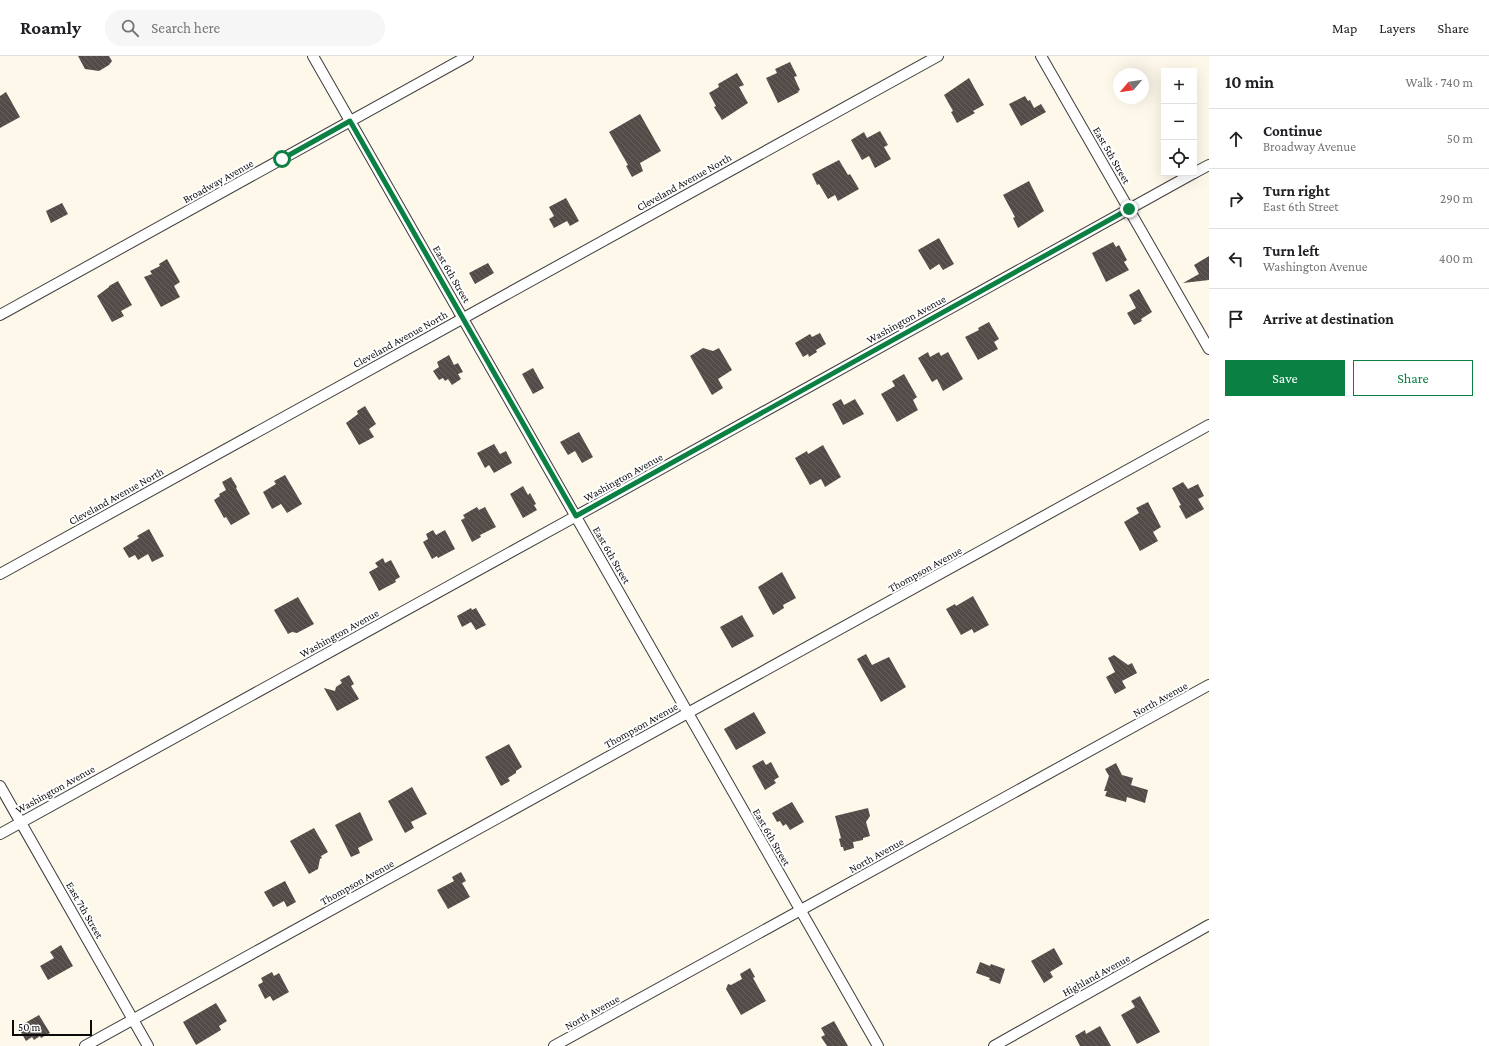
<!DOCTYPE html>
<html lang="en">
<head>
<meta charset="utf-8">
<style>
	body { margin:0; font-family:"Crimson Pro",serif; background:#f6f6f6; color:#202124 }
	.controls { position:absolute; right:12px; top:12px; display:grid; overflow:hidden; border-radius:0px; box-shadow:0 4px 16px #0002 }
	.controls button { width:36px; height:36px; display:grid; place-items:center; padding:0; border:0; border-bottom:1px solid #e0e0e0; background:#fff; color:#202124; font:20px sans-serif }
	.compass { position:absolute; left:1113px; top:12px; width:36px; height:36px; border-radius:50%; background:#fff; box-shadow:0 4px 16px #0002; rotate:241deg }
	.scale { position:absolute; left:12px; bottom:10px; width:80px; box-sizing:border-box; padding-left:4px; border:2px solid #0a0a0a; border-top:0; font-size:11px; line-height:14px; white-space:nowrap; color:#0a0a0a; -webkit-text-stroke:3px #fff; paint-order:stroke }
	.stop { position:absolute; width:12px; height:12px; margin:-9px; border:3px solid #0b8043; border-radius:50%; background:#fff }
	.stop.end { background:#0b8043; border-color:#fff; box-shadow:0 1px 4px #0008 }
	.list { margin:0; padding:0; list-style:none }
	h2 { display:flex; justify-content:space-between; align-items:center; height:52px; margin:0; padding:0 16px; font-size:17px }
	h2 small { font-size:13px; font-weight:400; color:#757577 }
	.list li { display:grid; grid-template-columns:26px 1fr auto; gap:12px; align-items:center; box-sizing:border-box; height:60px; padding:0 16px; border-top:1px solid #e0e0e0 }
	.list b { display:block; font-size:15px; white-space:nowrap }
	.list p { margin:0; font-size:13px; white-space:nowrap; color:#757577 }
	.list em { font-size:13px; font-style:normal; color:#757577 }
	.actions { display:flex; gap:8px; padding:12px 16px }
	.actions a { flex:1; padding:9px 0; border:1px solid #0b8043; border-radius:0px; text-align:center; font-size:14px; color:#0b8043 }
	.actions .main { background:#0b8043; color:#fff }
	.icon { flex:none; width:22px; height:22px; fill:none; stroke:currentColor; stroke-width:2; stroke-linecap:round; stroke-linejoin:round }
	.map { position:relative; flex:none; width:1209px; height:990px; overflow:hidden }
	header { display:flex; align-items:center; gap:24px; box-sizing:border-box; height:56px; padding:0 20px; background:#fff; border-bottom:1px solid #e0e0e0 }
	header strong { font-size:19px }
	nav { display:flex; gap:22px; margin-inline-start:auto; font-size:14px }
	.search { width:280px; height:36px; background:#f6f6f6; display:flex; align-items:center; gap:10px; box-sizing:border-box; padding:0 14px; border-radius:22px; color:#757577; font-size:15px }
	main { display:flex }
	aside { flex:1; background:#fff }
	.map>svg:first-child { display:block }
	.building { fill:url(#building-back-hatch) }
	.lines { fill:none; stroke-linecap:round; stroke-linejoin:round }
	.street-casing { stroke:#3d3d3d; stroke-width:12 }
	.street { stroke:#fff; stroke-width:10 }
	.route { stroke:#0b8043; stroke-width:5 }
	.labels { text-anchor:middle; stroke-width:4; stroke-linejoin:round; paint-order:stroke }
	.street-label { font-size:11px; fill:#0a0a0a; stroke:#fff }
</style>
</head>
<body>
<header>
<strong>Roamly</strong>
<div class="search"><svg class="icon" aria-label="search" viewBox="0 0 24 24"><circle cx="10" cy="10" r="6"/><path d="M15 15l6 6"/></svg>Search here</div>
<nav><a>Map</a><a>Layers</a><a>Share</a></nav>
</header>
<main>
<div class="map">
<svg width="1209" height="990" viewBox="0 0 1209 990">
	<defs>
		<pattern id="building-back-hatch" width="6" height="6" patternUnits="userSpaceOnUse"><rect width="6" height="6" fill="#524b48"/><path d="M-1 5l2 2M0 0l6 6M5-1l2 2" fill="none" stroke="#66605e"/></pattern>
	</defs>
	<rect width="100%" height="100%" fill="#fdf8ea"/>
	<g class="building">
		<path d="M78 0H109L112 5 109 9 99 15 85 13Z"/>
		<path d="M790 6 797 20 794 21 800 34 798 35 799 36 778 47 766 22 777 17 775 13Z"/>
		<path d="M737 17 744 29 739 31 748 47 722 64 714 51 716 50 709 37 719 31 718 28Z"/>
		<path d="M969 22 984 49 973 55 975 57 957 67 951 56 953 55 944 39Z"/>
		<path d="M6 36 20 61 0 72V40Z"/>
		<path d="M1025 40 1028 45 1030 44 1034 52 1041 48 1046 56 1021 70 1009 48Z"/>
		<path d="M640 58 661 95 640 107 643 115 632 121 626 110 628 109 609 76Z"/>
		<path d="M880 75 888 89 884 91 891 103 875 112 869 100 862 104 851 84 864 76 867 82Z"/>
		<path d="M839 104 848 119 850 118 859 133 838 145 835 139 828 143 819 128 817 129 812 118Z"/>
		<path d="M1029 125 1044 155 1018 172 1013 162 1015 161 1003 139Z"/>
		<path d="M566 142 579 165 570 170 567 165 554 172 549 163 554 160 549 151Z"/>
		<path d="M62 147 68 158 51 167 46 155Z"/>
		<path d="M939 182 954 208 943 214 939 208 930 214 918 194Z"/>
		<path d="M1113 186 1116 191 1119 189 1127 204 1124 206 1129 214 1106 226 1092 197Z"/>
		<path d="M1209 200V224L1183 227 1199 218 1194 209Z"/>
		<path d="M167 203 180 226 174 230 180 241 161 251 144 221 152 218 150 215 160 210 159 208Z"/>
		<path d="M488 207 494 217 475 228 469 217Z"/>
		<path d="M118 225 132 249 121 255 124 260 112 266 97 240 109 231V230Z"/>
		<path d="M1139 233 1152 256 1141 263 1142 265 1134 269 1127 257 1136 252 1129 239Z"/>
		<path d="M989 266 999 283 994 286 998 293 978 304 965 281 979 274 978 272Z"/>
		<path d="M820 277 826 288 816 294 817 296 809 301 808 298 803 301 795 287 810 278 812 281Z"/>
		<path d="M703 292 713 295 719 292 732 314 718 323 723 332 712 339 690 300Z"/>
		<path d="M928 296 930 301 939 296 941 300 948 296 963 323 943 335 937 323 932 326 918 302Z"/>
		<path d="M449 299 454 309 458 307 463 316 458 318 461 323 452 329 448 323 445 325 443 322 439 324 433 315 439 311 437 306Z"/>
		<path d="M533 312 544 332 533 338 522 318Z"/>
		<path d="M904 318 917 341 913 344 918 354 897 366 881 338 895 330 892 325Z"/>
		<path d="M841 343 844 349 855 343 864 358 843 369 832 348Z"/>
		<path d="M365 350 376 368 369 373 374 381 359 389 346 367 358 358 357 355Z"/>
		<path d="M579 376 593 401 582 407 575 395 568 399 560 386Z"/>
		<path d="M494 388 500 398 506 395 512 407 494 417 489 409 485 412 477 397Z"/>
		<path d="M823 389 841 421 825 431 821 423 810 429 795 402 807 395 808 398Z"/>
		<path d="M285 419 302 448 287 457 281 448 272 453 263 436 276 428 274 425Z"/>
		<path d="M231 421 237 431 236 432 250 458 231 469 226 461 224 462 214 444 220 440 219 438 226 434 222 426Z"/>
		<path d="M1183 426 1188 433 1198 428 1204 440 1198 443 1204 453 1186 463 1179 450 1181 449 1172 432Z"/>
		<path d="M523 430 528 439 530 437 536 448 534 449 537 454 523 462 510 438Z"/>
		<path d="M1148 446 1161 471 1153 476 1158 485 1140 495 1124 466 1139 457 1136 452Z"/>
		<path d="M477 451 479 454 485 451 496 471 480 479 481 481 472 486 461 464 465 462 463 459Z"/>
		<path d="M149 473 164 500 152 506 148 498 138 504 135 499 129 502 123 492 139 482 137 480Z"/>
		<path d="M433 474 436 479 445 474 455 493 438 502 437 500 432 503 423 486 428 483 426 478Z"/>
		<path d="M383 502 385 507 391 504 400 521 395 524 396 526 379 535 369 516 378 511 375 507Z"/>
		<path d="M782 516 796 542 783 549 784 552 773 559 758 531Z"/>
		<path d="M973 540 989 569 974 577 972 573 961 579 946 553 955 548 956 550Z"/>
		<path d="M298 541 314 568 297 577 292 576 288 578 274 554Z"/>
		<path d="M471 552 472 554 476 552 486 569 476 574 471 566 462 571 457 560Z"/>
		<path d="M742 559 754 580 732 592 720 571Z"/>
		<path d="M866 598 872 609 889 601 906 631 881 646 857 603Z"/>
		<path d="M1114 599 1128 609 1132 607 1137 617 1122 625 1126 632 1115 638 1106 621 1115 616 1108 602Z"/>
		<path d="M349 619 354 628 351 630 359 643 337 655 324 632 335 635 336 631 342 627 340 624Z"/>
		<path d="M754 656 766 677 736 694 724 673Z"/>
		<path d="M509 688 522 711 516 715V717L508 722 510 725 501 730 485 701Z"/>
		<path d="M763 704 766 709 771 706 779 721 774 724 776 727 765 734 752 710Z"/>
		<path d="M1116 707 1122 719 1133 722 1131 729 1148 734 1145 747 1127 741 1126 746 1105 740 1107 735H1104L1109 720 1105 713Z"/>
		<path d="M412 731 427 758 411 766 414 772 405 777 388 745Z"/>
		<path d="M792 746 804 766 790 774 786 768 783 770 780 765 777 766 772 757Z"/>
		<path d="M868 752 870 760 866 766 870 780 863 782V784L853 786 854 792 844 795 843 791H841L839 783 841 782 835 760Z"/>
		<path d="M360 756 373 784 358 792 360 797 351 801 335 769Z"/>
		<path d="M314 772 328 796 321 800 322 802 320 803 318 813 309 818 290 785Z"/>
		<path d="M461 816 466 825 462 827 470 841 448 853 437 834 454 825 452 821Z"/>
		<path d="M285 825 296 846 287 851 284 845 273 851 264 836Z"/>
		<path d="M61 889 73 910 48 924 40 910 54 902 50 896Z"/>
		<path d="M1054 892 1063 908 1050 916 1053 921 1044 927 1031 905Z"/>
		<path d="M980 906 990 910 991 908 1005 913 1000 928 989 924 990 922 976 917Z"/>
		<path d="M750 912 755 921 753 922 766 945 741 959 726 933 728 928 731 929 742 923 740 918Z"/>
		<path d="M272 916 274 920 279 917 289 936 273 945 270 940 265 943 258 929 263 926 261 922Z"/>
		<path d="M1140 940 1160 976 1137 988 1121 959 1135 951 1131 945Z"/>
		<path d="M216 947 227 965 219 970 221 974 196 989 183 966Z"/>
		<path d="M39 959 50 977 41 982 40 980 34 984 32 981 26 985 18 971Z"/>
		<path d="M834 965 848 990H827L821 981 825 979 821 972Z"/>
		<path d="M1100 970 1111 990H1080L1075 980 1085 974 1086 978Z"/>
	</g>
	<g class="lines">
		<g class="street-casing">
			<g id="street">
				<path d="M313 0 878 990"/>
				<path d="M1041 0 1209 293"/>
				<path d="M1194 117 1209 109"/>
				<path d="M0 259 468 0"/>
				<path d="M0 518 938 0"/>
				<path d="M0 730 148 990"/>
				<path d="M0 778 569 464 1194 117"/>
				<path d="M85 990 1209 369"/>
				<path d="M554 990 1209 629"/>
				<path d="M994 990 1209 869"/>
			</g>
		</g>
		<use href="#street" class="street"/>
	</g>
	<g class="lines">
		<path class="route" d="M282 103 350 65 576 460 1129 153"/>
	</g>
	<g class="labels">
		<g class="street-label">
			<text transform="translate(1112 99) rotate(60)" y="4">East 5th Street</text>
			<text transform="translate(218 125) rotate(-29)" y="4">Broadway Avenue</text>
			<text transform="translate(684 126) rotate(-29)" y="4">Cleveland Avenue North</text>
			<text transform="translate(452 218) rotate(60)" y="4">East 6th Street</text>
			<text transform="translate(906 263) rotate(-29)" y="4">Washington Avenue</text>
			<text transform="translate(400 283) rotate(-29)" y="4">Cleveland Avenue North</text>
			<text transform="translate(623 421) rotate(-29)" y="4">Washington Avenue</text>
			<text transform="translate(116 440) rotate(-29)" y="4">Cleveland Avenue North</text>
			<text transform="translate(612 499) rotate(60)" y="4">East 6th Street</text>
			<text transform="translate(925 513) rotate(-29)" y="4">Thompson Avenue</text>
			<text transform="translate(339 577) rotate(-29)" y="4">Washington Avenue</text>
			<text transform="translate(1160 643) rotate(-29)" y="4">North Avenue</text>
			<text transform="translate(641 669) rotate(-29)" y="4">Thompson Avenue</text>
			<text transform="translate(55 733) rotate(-29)" y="4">Washington Avenue</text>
			<text transform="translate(772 781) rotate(60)" y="4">East 6th Street</text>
			<text transform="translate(876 799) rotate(-29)" y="4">North Avenue</text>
			<text transform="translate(357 826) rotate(-29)" y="4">Thompson Avenue</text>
			<text transform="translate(85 854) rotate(60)" y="4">East 7th Street</text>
			<text transform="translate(1096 919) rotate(-29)" y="4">Highland Avenue</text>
			<text transform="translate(592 956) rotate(-29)" y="4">North Avenue</text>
		</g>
	</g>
</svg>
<div class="controls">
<button>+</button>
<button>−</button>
<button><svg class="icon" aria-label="locate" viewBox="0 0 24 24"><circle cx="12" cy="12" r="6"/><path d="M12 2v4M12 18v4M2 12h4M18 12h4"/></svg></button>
</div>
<svg class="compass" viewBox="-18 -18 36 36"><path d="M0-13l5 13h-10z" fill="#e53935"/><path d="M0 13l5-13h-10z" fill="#757577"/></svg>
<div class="scale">50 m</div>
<div class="stop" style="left:282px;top:103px"></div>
<div class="stop end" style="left:1129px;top:153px"></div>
</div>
<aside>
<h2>10 min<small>Walk · 740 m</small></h2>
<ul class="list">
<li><svg class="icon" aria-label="ahead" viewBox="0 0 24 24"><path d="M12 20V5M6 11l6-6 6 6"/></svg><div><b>Continue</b><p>Broadway Avenue</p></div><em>50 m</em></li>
<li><svg class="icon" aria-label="right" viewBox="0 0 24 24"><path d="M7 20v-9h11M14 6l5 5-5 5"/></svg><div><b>Turn right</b><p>East 6th Street</p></div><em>290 m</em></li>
<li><svg class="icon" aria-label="left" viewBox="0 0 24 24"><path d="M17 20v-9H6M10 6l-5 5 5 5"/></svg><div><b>Turn left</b><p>Washington Avenue</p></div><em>400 m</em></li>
<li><svg class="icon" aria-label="arrive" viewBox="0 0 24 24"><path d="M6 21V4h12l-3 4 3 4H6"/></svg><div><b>Arrive at destination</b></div></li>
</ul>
<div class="actions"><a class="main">Save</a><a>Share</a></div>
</aside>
</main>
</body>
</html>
